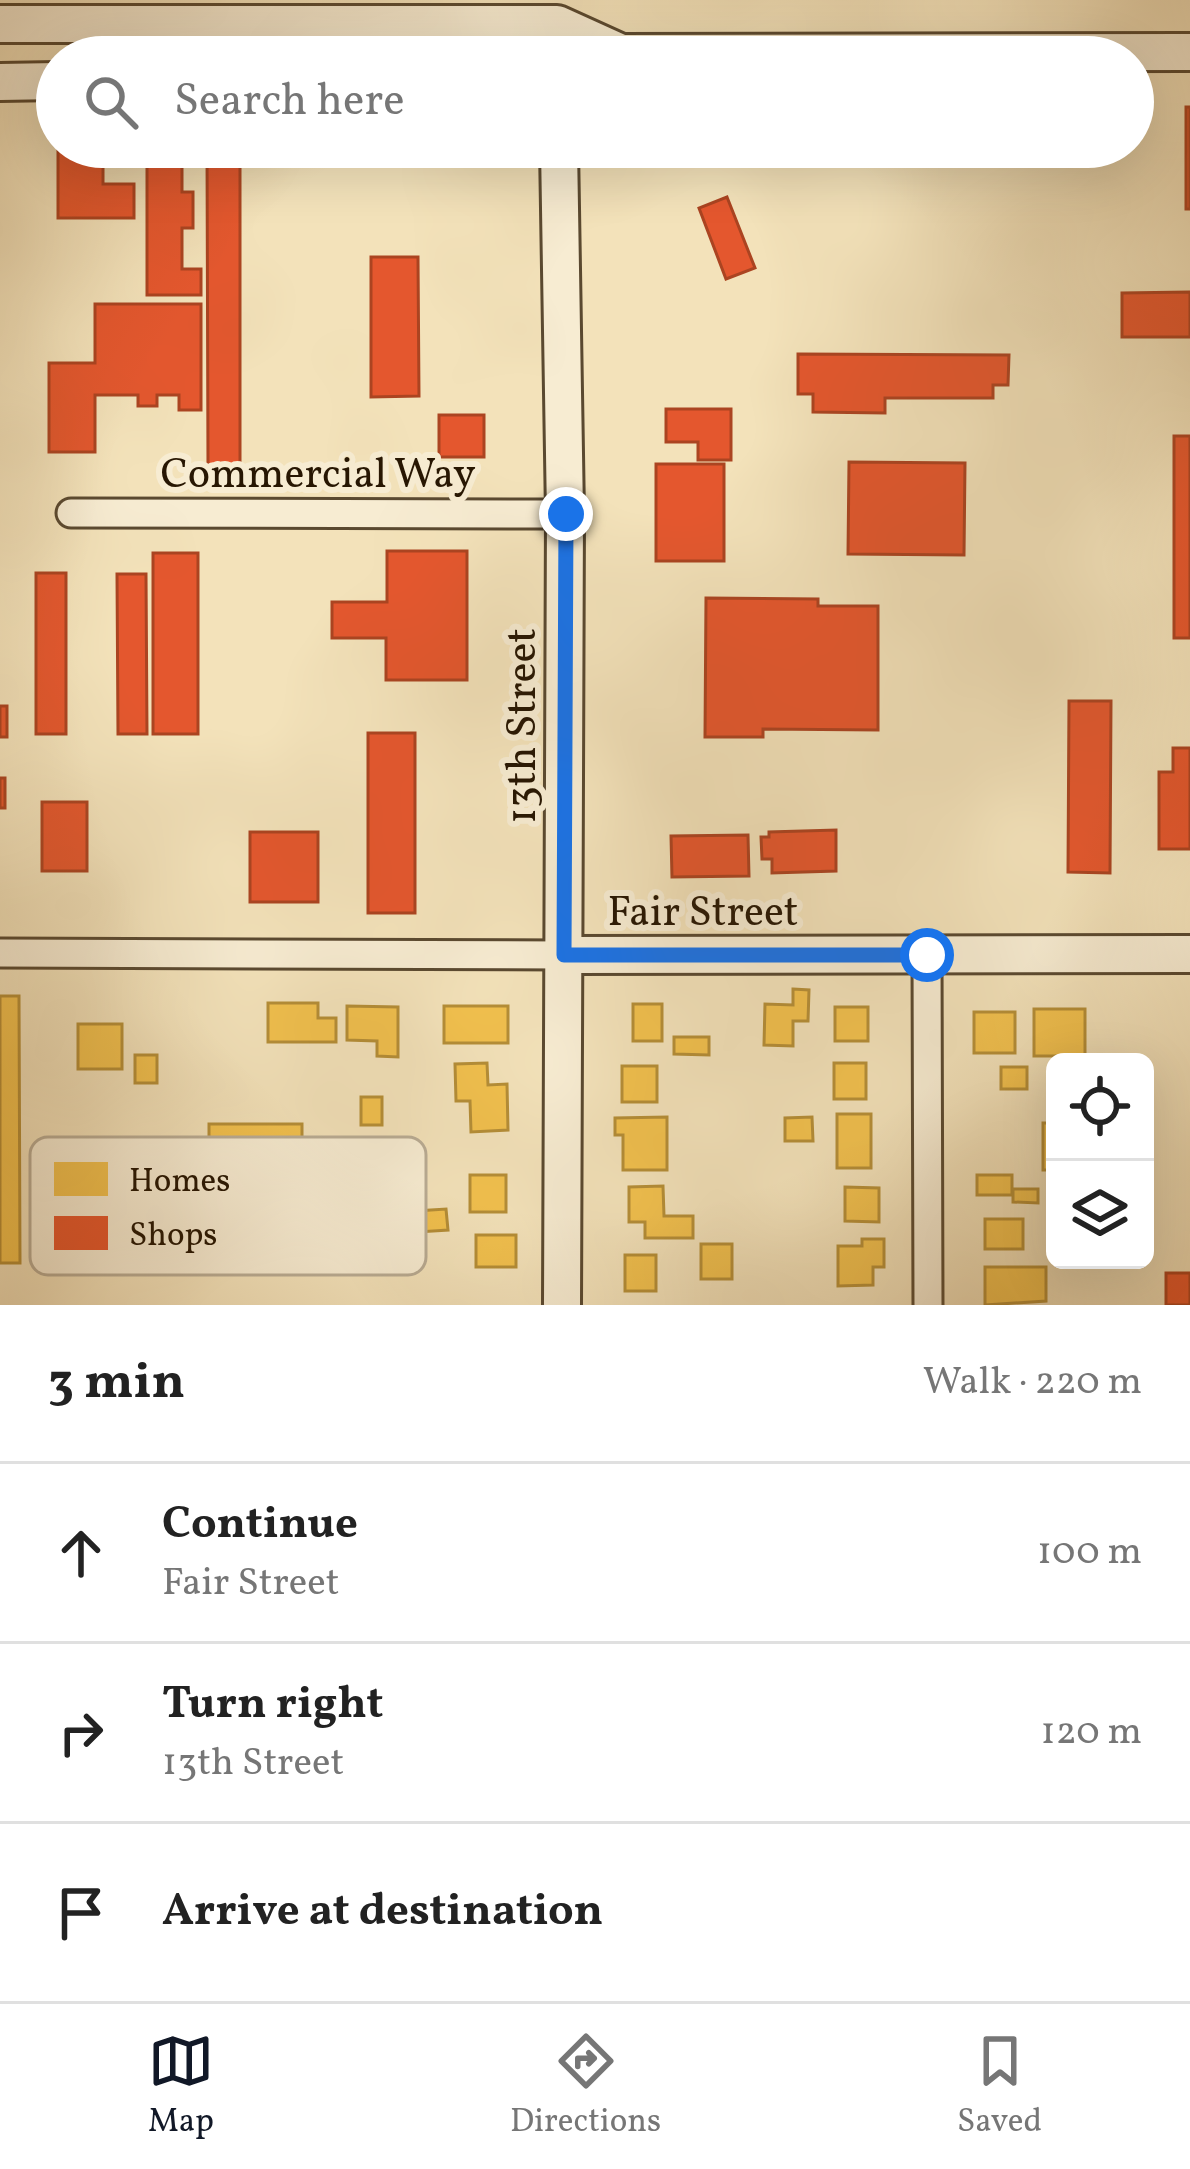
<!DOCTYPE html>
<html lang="en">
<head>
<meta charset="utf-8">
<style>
	body { margin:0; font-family:Vollkorn,serif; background:#f6f6f6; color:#222 }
	.controls { position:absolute; right:36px; bottom:36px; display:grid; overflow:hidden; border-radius:18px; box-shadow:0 12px 48px #0002 }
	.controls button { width:108px; height:108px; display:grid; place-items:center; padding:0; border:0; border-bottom:3px solid #e0e0e0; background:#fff; color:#222; font:60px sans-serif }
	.stop { position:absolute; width:36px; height:36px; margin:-27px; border:9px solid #1a73e8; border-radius:50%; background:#fff }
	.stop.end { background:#1a73e8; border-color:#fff; box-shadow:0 3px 12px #0008 }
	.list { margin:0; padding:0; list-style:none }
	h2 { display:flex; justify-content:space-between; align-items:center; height:156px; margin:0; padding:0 48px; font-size:51px }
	h2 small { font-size:39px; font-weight:400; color:#767676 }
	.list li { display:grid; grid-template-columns:78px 1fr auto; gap:36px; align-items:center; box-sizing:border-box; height:180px; padding:0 48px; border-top:3px solid #e0e0e0 }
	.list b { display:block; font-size:45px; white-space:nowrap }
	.list p { margin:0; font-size:39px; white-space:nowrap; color:#767676 }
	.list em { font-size:39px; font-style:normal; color:#767676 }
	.icon { flex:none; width:66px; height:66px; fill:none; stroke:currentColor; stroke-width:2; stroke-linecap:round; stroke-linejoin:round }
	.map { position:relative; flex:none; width:1190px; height:1305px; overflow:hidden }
	.search { position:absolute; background:#fff; box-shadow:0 12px 48px #0002; left:36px; right:36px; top:36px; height:132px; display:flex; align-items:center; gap:30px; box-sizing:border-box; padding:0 42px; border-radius:66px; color:#767676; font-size:45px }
	.sheet { height:696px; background:#fff }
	nav { display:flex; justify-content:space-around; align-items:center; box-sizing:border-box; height:168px; border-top:3px solid #e0e0e0; background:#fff; font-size:33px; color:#767676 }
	nav a { display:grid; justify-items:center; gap:6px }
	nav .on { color:#111827 }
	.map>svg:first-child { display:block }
	.homes { fill:#f2c14e; stroke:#b58e37; stroke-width:3 }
	.shops { fill:#e4572e; stroke:#ab4421; stroke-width:3 }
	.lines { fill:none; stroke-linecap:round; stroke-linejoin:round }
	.minor-casing { stroke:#5a4930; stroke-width:33 }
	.tertiary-casing { stroke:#5a4930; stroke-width:42 }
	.minor { stroke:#f7ecd2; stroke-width:27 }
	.tertiary { stroke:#f7ecd2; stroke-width:36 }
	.route { stroke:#1a73e8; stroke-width:15 }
	.labels { text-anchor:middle; stroke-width:12; stroke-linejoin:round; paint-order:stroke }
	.street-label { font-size:42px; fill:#271602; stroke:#f7ecd2 }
	.key { fill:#f7ecd2; stroke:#b9ac94; stroke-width:3 }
	.key-label { font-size:33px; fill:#271602 }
</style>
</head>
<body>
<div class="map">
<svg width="1190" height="1305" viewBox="0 0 1190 1305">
	<rect width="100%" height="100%" fill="#f3e2ba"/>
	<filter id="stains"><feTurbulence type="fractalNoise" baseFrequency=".00167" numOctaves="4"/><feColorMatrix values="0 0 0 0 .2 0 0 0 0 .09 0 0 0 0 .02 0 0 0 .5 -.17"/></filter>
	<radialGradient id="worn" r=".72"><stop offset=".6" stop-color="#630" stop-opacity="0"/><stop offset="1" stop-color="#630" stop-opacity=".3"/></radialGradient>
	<g class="homes">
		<path d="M793 989 809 990 808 1021H793V1046L764 1045 765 1004 793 1005Z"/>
		<path d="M0 996H19L20 1263H0Z"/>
		<path d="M268 1003H318V1018H336V1042H268Z"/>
		<rect x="633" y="1004" width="29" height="37"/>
		<path d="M347 1006 398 1007V1057L377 1056V1041L347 1040Z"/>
		<rect x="444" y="1006" width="64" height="37"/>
		<rect x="835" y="1007" width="33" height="34"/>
		<rect x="1034" y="1009" width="51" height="47"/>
		<rect x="974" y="1012" width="41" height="41"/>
		<rect x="78" y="1024" width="44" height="45"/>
		<path d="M674 1037H709V1055L674 1054Z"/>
		<rect x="135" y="1055" width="22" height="28"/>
		<path d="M487 1063 488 1085 507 1084 508 1130 471 1132 470 1101H456L455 1064Z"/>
		<rect x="834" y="1063" width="32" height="36"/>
		<rect x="622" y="1066" width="35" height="36"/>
		<rect x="1001" y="1067" width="26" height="22"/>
		<rect x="361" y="1097" width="21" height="28"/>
		<rect x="837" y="1114" width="34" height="54"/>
		<path d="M667 1117V1170H623V1135H615V1118Z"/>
		<path d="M812 1117 813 1141H785V1118Z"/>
		<rect x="1043" y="1123" width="12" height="47"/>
		<rect x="209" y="1124" width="93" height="32"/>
		<rect x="470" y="1175" width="36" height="37"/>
		<rect x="977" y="1175" width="35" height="20"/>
		<path d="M663 1186 664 1216H693V1238H645V1222H629V1187Z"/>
		<path d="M845 1187 879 1188V1222L845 1221Z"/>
		<path d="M1013 1189H1038V1203L1013 1202Z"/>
		<path d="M446 1209 448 1230 418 1232 416 1211Z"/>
		<rect x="985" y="1219" width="38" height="30"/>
		<rect x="476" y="1235" width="40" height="32"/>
		<path d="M862 1239H884V1267H873V1285L838 1286V1246H862Z"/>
		<rect x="701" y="1244" width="31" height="35"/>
		<rect x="625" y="1255" width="31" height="36"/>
		<path d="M985 1267H1046V1301L985 1305Z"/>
	</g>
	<g class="shops">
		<rect x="1186" y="107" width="4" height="102"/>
		<path d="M147 147H182V192H193V228H182V269H201V295H147Z"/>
		<path d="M207 147H491V165L240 166V468H208Z"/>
		<path d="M58 150H103V184H134V218H58Z"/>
		<path d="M727 197 755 268 726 279 699 208Z"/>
		<path d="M371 257H418L419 396 371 397Z"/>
		<path d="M1190 292V337H1122V293Z"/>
		<path d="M95 304H201V410H179V395H157V406H138V395H95V452H49V363H95Z"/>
		<path d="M798 354 1009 355 1008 385H993V398H885V413L813 412V394H798Z"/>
		<path d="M666 409H731V460H698V442H666Z"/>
		<rect x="439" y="415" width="45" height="42"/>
		<rect x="1174" y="436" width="16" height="202"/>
		<path d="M849 462 965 463 964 555 848 554Z"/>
		<rect x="656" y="464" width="68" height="97"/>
		<path d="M387 551H467V680H386V638H332V602H387Z"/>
		<rect x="153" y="553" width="45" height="181"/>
		<rect x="36" y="573" width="30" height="161"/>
		<path d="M117 574H146L147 734H118Z"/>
		<path d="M706 598 818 599V606H878V730L763 729V737H705Z"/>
		<path d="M1069 701H1111L1110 873 1068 872Z"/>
		<rect x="0" y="706" width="7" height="31"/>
		<rect x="368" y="733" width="47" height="180"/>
		<path d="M1173 748H1190V849H1159V772H1173Z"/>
		<rect x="0" y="778" width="5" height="30"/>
		<rect x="42" y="802" width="45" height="69"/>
		<path d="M836 830V871L772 873V859H762L761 837H769V832Z"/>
		<rect x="250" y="832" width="68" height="70"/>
		<path d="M748 835 749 876 672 877 671 836Z"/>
		<rect x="1166" y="1273" width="24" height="32"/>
	</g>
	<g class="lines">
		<g class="minor-casing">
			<g id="minor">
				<path d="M71 513 565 514"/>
				<path d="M0 953 564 955"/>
				<path d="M927 954 928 1305"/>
			</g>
		</g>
		<g class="tertiary-casing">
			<g id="tertiary">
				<path d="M0 24H557L621 53"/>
				<path d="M611 57 621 53 1190 52"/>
				<path d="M0 82 57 81"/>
				<path d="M559 147 565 514 562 1305"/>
				<path d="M564 955 1190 954"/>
			</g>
		</g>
		<use href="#minor" class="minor"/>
		<use href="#tertiary" class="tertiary"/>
	</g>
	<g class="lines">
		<path class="route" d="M566 514 564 955H927"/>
	</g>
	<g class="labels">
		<g class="street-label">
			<text x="318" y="487">Commercial Way</text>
			<text transform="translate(520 726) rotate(-90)" y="15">13th Street</text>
			<text x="703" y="925">Fair Street</text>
		</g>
	</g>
	<rect x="30" y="1137" width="396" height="138" rx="18" class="key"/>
	<rect x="54" y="1162" width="54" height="34" fill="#f2c14e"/>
	<rect x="54" y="1216" width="54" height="34" fill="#e4572e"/>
	<g class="key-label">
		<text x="129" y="1191">Homes</text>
		<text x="129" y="1245">Shops</text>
	</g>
	<rect width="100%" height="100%" filter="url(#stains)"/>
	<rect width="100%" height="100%" fill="url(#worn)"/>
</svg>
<div class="controls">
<button><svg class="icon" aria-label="locate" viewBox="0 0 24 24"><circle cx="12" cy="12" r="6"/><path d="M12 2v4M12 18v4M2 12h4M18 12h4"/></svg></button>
<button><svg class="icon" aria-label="layers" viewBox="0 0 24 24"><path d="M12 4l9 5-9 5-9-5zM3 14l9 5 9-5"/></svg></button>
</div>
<div class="stop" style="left:927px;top:955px"></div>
<div class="stop end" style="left:566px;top:514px"></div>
<div class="search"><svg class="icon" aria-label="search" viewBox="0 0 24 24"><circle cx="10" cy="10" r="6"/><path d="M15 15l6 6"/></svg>Search here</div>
</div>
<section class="sheet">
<h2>3 min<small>Walk · 220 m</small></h2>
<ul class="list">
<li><svg class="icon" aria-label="ahead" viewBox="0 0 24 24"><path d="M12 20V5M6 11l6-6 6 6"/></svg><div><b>Continue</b><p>Fair Street</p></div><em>100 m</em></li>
<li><svg class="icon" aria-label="right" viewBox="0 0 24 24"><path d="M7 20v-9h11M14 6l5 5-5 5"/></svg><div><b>Turn right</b><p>13th Street</p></div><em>120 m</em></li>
<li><svg class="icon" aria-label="arrive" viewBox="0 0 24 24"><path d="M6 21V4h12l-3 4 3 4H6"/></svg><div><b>Arrive at destination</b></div></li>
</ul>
</section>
<nav>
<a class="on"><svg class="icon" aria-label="map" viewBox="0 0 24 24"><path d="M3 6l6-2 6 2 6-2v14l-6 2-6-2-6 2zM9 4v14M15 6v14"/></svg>Map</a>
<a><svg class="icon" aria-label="directions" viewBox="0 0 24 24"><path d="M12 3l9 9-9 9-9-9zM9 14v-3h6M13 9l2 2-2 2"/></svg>Directions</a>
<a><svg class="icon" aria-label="saved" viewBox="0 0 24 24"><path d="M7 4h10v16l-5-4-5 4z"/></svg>Saved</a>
</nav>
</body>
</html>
